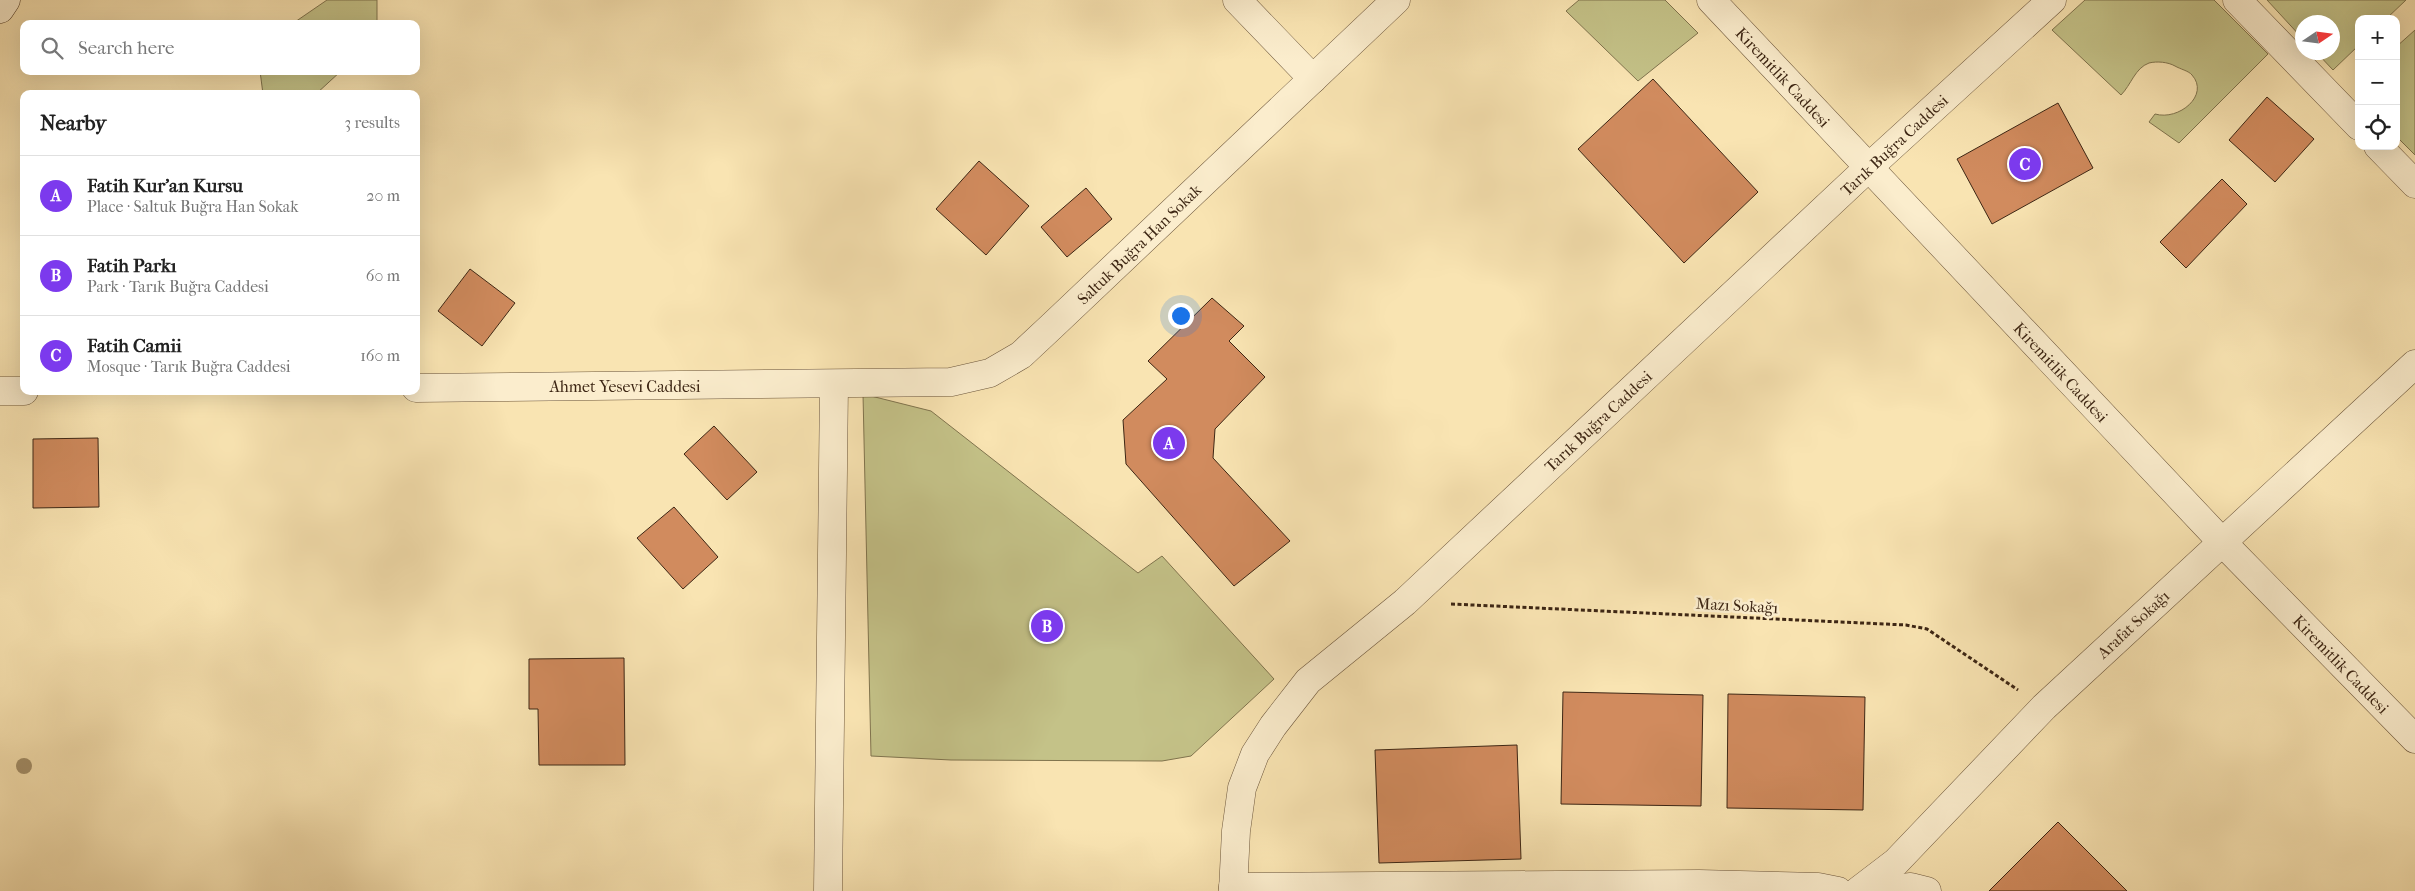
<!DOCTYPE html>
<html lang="en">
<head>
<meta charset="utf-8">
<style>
	body { margin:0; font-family:"IM FELL French Canon",serif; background:#f2f2f2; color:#222 }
	.controls { position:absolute; right:15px; top:15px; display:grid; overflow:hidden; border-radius:10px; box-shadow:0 5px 20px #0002 }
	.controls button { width:45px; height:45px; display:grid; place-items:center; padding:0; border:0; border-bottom:1px solid #e0e0e0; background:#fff; color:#222; font:25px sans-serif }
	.compass { position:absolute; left:2295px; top:15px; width:45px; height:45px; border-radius:50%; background:#fff; box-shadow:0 5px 20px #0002; rotate:77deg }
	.you { position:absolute; left:1180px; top:315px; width:18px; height:18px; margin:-12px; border:4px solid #fff; border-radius:50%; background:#1a73e8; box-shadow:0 0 0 8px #1a73e833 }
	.badge { display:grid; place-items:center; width:32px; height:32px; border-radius:50%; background:#7c3aed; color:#fff; font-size:16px; font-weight:700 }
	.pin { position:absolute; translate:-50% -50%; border:2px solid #fff; box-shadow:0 1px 5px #0006 }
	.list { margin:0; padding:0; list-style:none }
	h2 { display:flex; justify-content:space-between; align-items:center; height:65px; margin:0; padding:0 20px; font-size:21px }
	h2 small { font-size:16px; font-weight:400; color:#767676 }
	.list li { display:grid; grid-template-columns:32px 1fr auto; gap:15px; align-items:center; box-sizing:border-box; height:80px; padding:0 20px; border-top:1px solid #e0e0e0 }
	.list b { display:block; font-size:19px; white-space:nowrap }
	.list p { margin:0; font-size:16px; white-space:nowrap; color:#767676 }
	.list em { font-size:16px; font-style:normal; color:#767676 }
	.icon { flex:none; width:28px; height:28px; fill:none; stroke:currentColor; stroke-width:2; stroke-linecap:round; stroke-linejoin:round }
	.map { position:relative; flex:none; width:2415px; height:891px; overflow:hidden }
	.search { position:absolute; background:#fff; box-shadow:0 5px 20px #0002; left:20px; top:20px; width:400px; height:55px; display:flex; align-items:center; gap:12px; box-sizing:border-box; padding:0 18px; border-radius:10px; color:#767676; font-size:19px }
	.panel { position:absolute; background:#fff; box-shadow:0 5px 20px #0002; left:20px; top:90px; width:400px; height:305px; border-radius:10px }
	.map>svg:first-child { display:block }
	.green { fill:#c4c288; stroke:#80744e }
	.building { fill:#d18b5e; stroke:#3d2614 }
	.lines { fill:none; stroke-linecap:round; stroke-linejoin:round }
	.street-casing { stroke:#6c563c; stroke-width:29 }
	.secondary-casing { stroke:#3d2614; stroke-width:29 }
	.path { stroke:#3d2614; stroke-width:3; stroke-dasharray:4 2.5; stroke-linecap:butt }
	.street { stroke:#fbedcd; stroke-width:28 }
	.secondary { stroke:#fbedcd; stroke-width:28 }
	.tree { fill:#a4916b }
	.labels { text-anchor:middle; stroke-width:5; stroke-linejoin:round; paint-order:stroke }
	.street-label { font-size:16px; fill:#3d2614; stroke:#fbedcd }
</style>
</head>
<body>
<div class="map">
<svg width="2415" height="891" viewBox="0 0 2415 891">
	<rect width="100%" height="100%" fill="#f9e4b2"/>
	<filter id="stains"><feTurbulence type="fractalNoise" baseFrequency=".004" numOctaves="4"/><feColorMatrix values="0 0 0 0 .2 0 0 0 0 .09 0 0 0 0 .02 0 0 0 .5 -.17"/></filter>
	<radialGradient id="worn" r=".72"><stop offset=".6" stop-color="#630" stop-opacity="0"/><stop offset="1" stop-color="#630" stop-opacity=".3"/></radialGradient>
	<g class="green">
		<path d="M327 0H377V24H292Z"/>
		<path d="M1579 0H1665L1698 33 1638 81 1566 11Z"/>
		<path d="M2085 0H2214L2268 54 2179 143 2149 122 2155 114C2179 121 2210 95 2192 75 2189 71 2180 69 2175 66 2168 62 2157 61 2149 63 2135 68 2131 85 2121 95L2052 30Z"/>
		<path d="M2267 0H2406L2386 19H2359V45L2333 70 2317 53 2332 52V22H2302V38Z"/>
		<path d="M2415 30V155L2396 136V47Z"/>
		<path d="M260 71H341L316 94H263Z"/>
		<path d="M863 394 931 411 1138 573 1162 556 1274 679 1191 756 1162 761 951 760 871 756Z"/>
	</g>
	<g class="building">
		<path d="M1653 79 1758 192 1684 263 1578 149Z"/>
		<path d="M2267 97 2314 139 2275 182 2229 140Z"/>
		<path d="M2058 103 2093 168 1992 224 1957 159Z"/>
		<path d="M979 161 1029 206 986 255 936 209Z"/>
		<path d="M2222 179 2247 204 2186 268 2160 242Z"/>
		<path d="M1086 188 1112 219 1067 257 1041 227Z"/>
		<path d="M470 269 515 303 482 346 438 311Z"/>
		<path d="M1212 298 1244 326 1229 341 1265 377 1215 429 1213 458 1290 541 1234 586 1126 464 1123 420 1167 379 1148 361Z"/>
		<path d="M714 426 757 472 727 500 684 454Z"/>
		<path d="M98 438 99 507 33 508V439Z"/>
		<path d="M674 507 718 557 683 589 637 538Z"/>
		<path d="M624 658 625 765H539L538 709H529V659Z"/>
		<path d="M1563 692 1703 695 1701 806 1561 804Z"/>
		<path d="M1728 694 1865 697 1863 810 1727 808Z"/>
		<path d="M1517 745 1521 859 1379 863 1375 750Z"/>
		<path d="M2058 822 2127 891H1989Z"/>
	</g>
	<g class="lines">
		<g class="street-casing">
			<g id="street">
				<path d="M1237 0 1313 79"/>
				<path d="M1711 0 2222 542 2415 739"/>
				<path d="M2237 0 2359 126"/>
				<path d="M2378 146 2415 184"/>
				<path d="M416 388 951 382 990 373 1021 355 1052 326 1396 0"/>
				<path d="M0 391H24"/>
				<path d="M1233 887 1699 884 1818 887 1838 891"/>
				<path d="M828 891 834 385"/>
				<path d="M1233 891 1236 831 1242 788 1255 754 1273 726 1308 681 1405 602 1868 168 2052 0"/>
				<path d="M1858 891 1896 862 2044 707 2415 364"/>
				<path d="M1879 891 1911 887 1927 891"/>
			</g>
		</g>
		<g class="secondary-casing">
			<path id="secondary" d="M0 9 6 0"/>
		</g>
		<path class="path" d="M1451 604 1906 625 1927 629 2018 690"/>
		<use href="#street" class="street"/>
		<use href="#secondary" class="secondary"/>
	</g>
	<circle class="tree" cx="24" cy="766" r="8"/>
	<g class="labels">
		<g class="street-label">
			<text transform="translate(1783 77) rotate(47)" y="6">Kiremitlik Caddesi</text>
			<text transform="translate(1894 145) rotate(-43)" y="6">Tarık Buğra Caddesi</text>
			<text transform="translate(1139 244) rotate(-44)" y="6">Saltuk Buğra Han Sokak</text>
			<text transform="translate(2061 372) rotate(47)" y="6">Kiremitlik Caddesi</text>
			<text x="625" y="392">Ahmet Yesevi Caddesi</text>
			<text transform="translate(1598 421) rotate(-43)" y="6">Tarık Buğra Caddesi</text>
			<text transform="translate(1737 605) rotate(3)" y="6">Mazı Sokağı</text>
			<text transform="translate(2133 624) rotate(-43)" y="6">Arafat Sokağı</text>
			<text transform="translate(2341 664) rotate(46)" y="6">Kiremitlik Caddesi</text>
		</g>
	</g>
	<rect width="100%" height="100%" filter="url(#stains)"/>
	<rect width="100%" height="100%" fill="url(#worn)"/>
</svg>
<div class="controls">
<button>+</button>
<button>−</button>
<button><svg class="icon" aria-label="locate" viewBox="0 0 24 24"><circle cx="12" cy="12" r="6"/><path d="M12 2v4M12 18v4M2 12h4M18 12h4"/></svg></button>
</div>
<svg class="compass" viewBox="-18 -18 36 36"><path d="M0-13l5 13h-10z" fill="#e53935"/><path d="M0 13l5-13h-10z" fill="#767676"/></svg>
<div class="you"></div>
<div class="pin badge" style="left:1169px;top:443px">A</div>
<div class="pin badge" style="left:1047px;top:626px">B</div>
<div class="pin badge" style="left:2025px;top:164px">C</div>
<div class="search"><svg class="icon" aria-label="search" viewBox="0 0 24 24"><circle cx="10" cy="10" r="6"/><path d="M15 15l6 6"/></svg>Search here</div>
<section class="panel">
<h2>Nearby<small>3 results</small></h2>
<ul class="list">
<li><span class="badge">A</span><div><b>Fatih Kur'an Kursu</b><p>Place · Saltuk Buğra Han Sokak</p></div><em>20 m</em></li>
<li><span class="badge">B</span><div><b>Fatih Parkı</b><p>Park · Tarık Buğra Caddesi</p></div><em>60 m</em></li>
<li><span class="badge">C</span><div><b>Fatih Camii</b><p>Mosque · Tarık Buğra Caddesi</p></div><em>160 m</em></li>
</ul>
</section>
</div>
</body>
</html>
